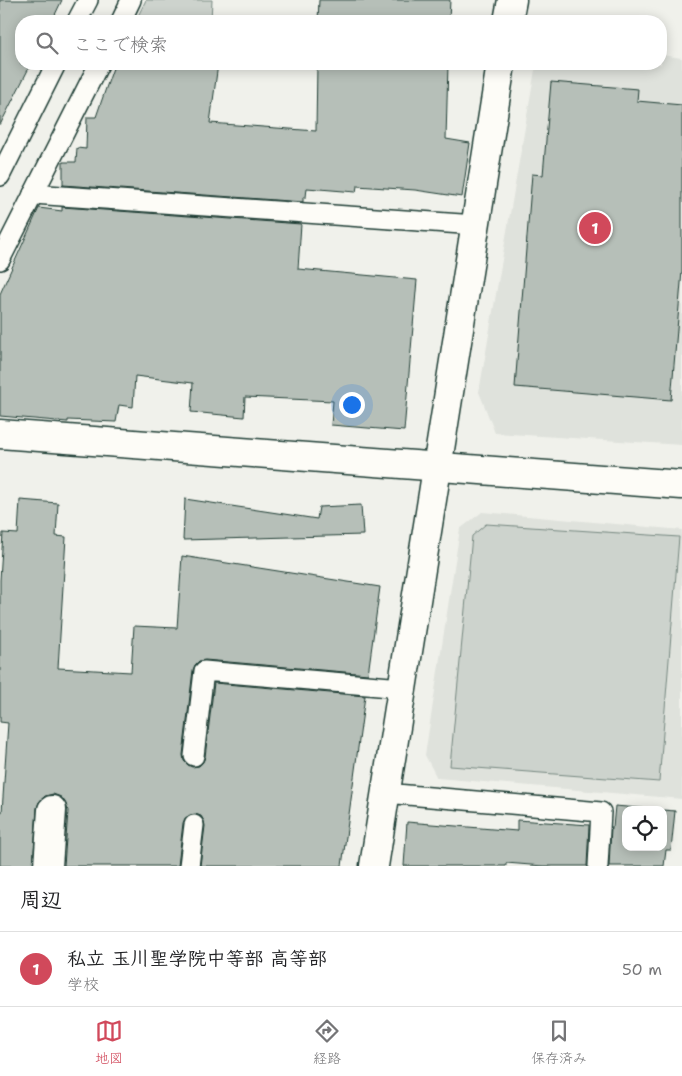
<!DOCTYPE html>
<html lang="ja">
<head>
<meta charset="utf-8">
<style>
	body { margin:0; font-family:"Shantell Sans","Klee One",sans-serif; background:#f6f6f6; color:#202124 }
	.controls { position:absolute; right:15px; bottom:15px; display:grid; overflow:hidden; border-radius:10px; box-shadow:0 2px 12px #0003 }
	.controls button { width:45px; height:45px; display:grid; place-items:center; padding:0; border:0; border-bottom:1px solid #e0e0e0; background:#fff; color:#202124; font:25px sans-serif }
	.you { position:absolute; left:351px; top:404px; width:18px; height:18px; margin:-12px; border:4px solid #fff; border-radius:50%; background:#1a73e8; box-shadow:0 0 0 8px #1a73e833 }
	.badge { display:grid; place-items:center; width:32px; height:32px; border-radius:50%; background:#d1495b; color:#fff; font-size:16px; font-weight:700 }
	.pin { position:absolute; translate:-50% -50%; border:2px solid #fff; box-shadow:0 1px 5px #0006 }
	.list { margin:0; padding:0; list-style:none }
	h2 { display:flex; justify-content:space-between; align-items:center; height:65px; margin:0; padding:0 20px; font-size:21px }
	h2 small { font-size:16px; font-weight:400; color:#757577 }
	.list li { display:grid; grid-template-columns:32px 1fr auto; gap:15px; align-items:center; box-sizing:border-box; height:75px; padding:0 20px; border-top:1px solid #e0e0e0 }
	.list b { display:block; font-size:19px; white-space:nowrap }
	.list p { margin:0; font-size:16px; white-space:nowrap; color:#757577 }
	.list em { font-size:16px; font-style:normal; color:#757577 }
	.icon { flex:none; width:28px; height:28px; fill:none; stroke:currentColor; stroke-width:2; stroke-linecap:round; stroke-linejoin:round }
	.map { position:relative; flex:none; width:682px; height:866px; overflow:hidden }
	.search { position:absolute; background:#fff; box-shadow:0 2px 12px #0003; left:15px; right:15px; top:15px; height:55px; display:flex; align-items:center; gap:12px; box-sizing:border-box; padding:0 18px; border-radius:20px; color:#757577; font-size:19px }
	.sheet { height:140px; background:#fff }
	nav { display:flex; justify-content:space-around; align-items:center; box-sizing:border-box; height:70px; border-top:1px solid #e0e0e0; background:#fff; font-size:14px; color:#757577 }
	nav a { display:grid; justify-items:center; gap:2px }
	nav .on { color:#d1495b }
	.map>svg:first-child { display:block }
	.built { fill:#dfe2dc }
	.green { fill:#cdd3cd; stroke:#768880 }
	.building { fill:#b6bfb8; stroke:#1f3d34 }
	.lines { fill:none; stroke-linecap:round; stroke-linejoin:round }
	.service-casing { stroke:#1f3d34; stroke-width:22 }
	.minor-casing { stroke:#1f3d34; stroke-width:31 }
	.service { stroke:#fdfcf7; stroke-width:19 }
	.minor { stroke:#fdfcf7; stroke-width:28 }
</style>
</head>
<body>
<div class="map">
<svg width="682" height="866" viewBox="0 0 682 866">
	<rect width="100%" height="100%" fill="#f0f1eb"/>
	<filter id="ink" filterUnits="userSpaceOnUse"><feTurbulence type="fractalNoise" baseFrequency=".02" numOctaves="2"/><feDisplacementMap in="SourceGraphic" scale="10" xChannelSelector="R" yChannelSelector="G"/><feConvolveMatrix kernelMatrix="1 2 1 2 8 2 1 2 1" color-interpolation-filters="sRGB"/></filter>
	<g filter="url(#ink)">
		<g class="built">
			<path d="M661 55 682 58V445L495 433 479 392 536 64H661Z"/>
			<path d="M482 512 682 530V799L437 778 425 755 460 529Z"/>
		</g>
		<g class="green">
			<path d="M146 0H212L211 21H169L137 18Z"/>
			<path d="M486 524 679 537 659 782 450 766 472 536Z"/>
		</g>
		<g class="building">
			<path d="M0 0H62L52 21H21V64H31L0 125Z"/>
			<path d="M319 0H450L449 21H318Z"/>
			<path d="M144 64H218L210 123 316 131 317 64H448L446 139 470 143 462 197 415 190 357 186 356 192 307 188 306 197H303V202L63 185V162H76L77 148 86 149 87 117H96L113 68Z"/>
			<path d="M551 82 638 89 637 101 682 105V271L671 400 515 387 532 174 543 175Z"/>
			<path d="M62 207 301 224 298 269 417 280 404 431 331 425 333 401 245 397 244 417 191 412 193 383 135 376 133 407 119 405 116 422 68 420V422L0 416V294L39 208 62 211Z"/>
			<path d="M185 499 317 519 319 507 361 505 363 535 183 540Z"/>
			<path d="M20 500 58 503 56 536 66 537 58 668 131 672 134 626 177 628 182 556 380 587 368 674 205 660 199 661 195 665 193 670 183 755 184 761 188 765 192 767 199 766 203 762 205 757 214 683 365 696 342 866H200L205 826 204 821 201 816 195 814 190 815 185 818 183 823 178 866H64L68 811 66 804 61 797 53 794 45 796 39 802 37 808 33 866H0V812H2L8 723 0 722V580L3 533 18 534Z"/>
			<path d="M615 806 662 810H626V847H663V810L675 811 671 850H666L664 866H609L611 827H613Z"/>
			<path d="M517 820 589 825 587 866H543L506 863V866H404L407 822 517 831Z"/>
		</g>
		<g class="lines">
			<g class="service-casing">
				<g id="service">
					<path d="M77 21 88 0"/>
					<path d="M121 21 131 0"/>
					<path d="M0 176 56 64"/>
					<path d="M33 194 476 225"/>
					<path d="M0 260 99 64"/>
					<path d="M194 756 204 671 402 688"/>
					<path d="M385 793 601 812 598 866"/>
					<path d="M189 866 194 825"/>
				</g>
			</g>
			<g class="minor-casing">
				<g id="minor">
					<path d="M508 21 512 0"/>
					<path d="M0 434 682 485"/>
					<path d="M48 866 52 810"/>
					<path d="M374 866 501 64"/>
				</g>
			</g>
			<use href="#service" class="service"/>
			<use href="#minor" class="minor"/>
		</g>
	</g>
</svg>
<div class="controls">
<button><svg class="icon" aria-label="locate" viewBox="0 0 24 24"><circle cx="12" cy="12" r="6"/><path d="M12 2v4M12 18v4M2 12h4M18 12h4"/></svg></button>
</div>
<div class="you"></div>
<div class="pin badge" style="left:595px;top:228px">1</div>
<div class="search"><svg class="icon" aria-label="search" viewBox="0 0 24 24"><circle cx="10" cy="10" r="6"/><path d="M15 15l6 6"/></svg>ここで検索</div>
</div>
<section class="sheet">
<h2>周辺<small></small></h2>
<ul class="list">
<li><span class="badge">1</span><div><b>私立 玉川聖学院中等部 高等部</b><p>学校</p></div><em>50 m</em></li>
</ul>
</section>
<nav>
<a class="on"><svg class="icon" aria-label="map" viewBox="0 0 24 24"><path d="M3 6l6-2 6 2 6-2v14l-6 2-6-2-6 2zM9 4v14M15 6v14"/></svg>地図</a>
<a><svg class="icon" aria-label="directions" viewBox="0 0 24 24"><path d="M12 3l9 9-9 9-9-9zM9 14v-3h6M13 9l2 2-2 2"/></svg>経路</a>
<a><svg class="icon" aria-label="saved" viewBox="0 0 24 24"><path d="M7 4h10v16l-5-4-5 4z"/></svg>保存済み</a>
</nav>
</body>
</html>
